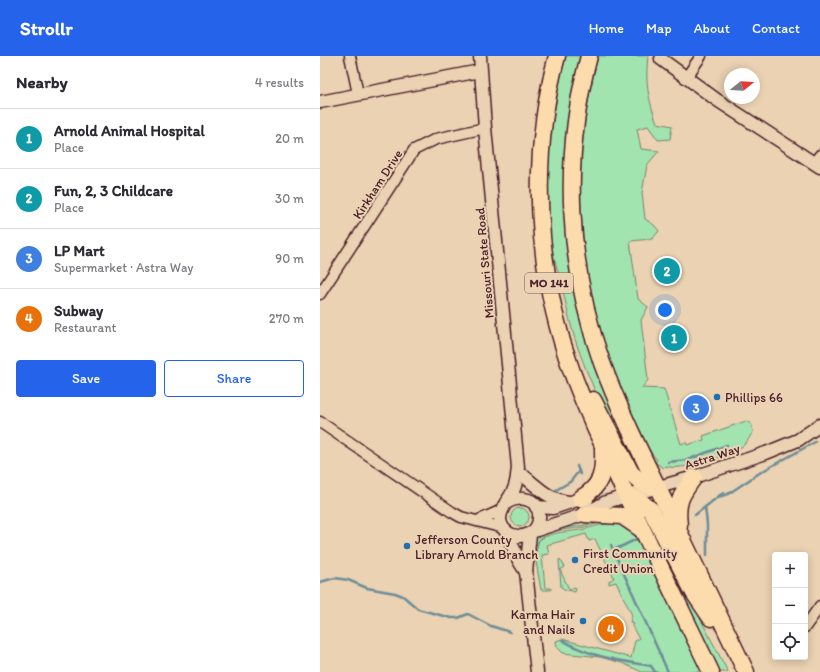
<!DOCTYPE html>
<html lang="en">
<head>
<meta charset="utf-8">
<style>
	body { margin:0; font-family:Itim,sans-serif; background:#f2f2f3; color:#2b2b33 }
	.controls { position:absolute; right:12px; bottom:12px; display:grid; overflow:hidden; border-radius:4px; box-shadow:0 2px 10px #0003 }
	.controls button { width:36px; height:36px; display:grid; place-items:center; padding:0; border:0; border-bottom:1px solid #e1e1e2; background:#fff; color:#2b2b33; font:20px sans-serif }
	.compass { position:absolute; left:404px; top:12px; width:36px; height:36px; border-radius:50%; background:#fff; box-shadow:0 2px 10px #0003; rotate:72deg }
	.you { position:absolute; left:345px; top:254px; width:14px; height:14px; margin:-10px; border:3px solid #fff; border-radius:50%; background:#1a73e8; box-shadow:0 0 0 6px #1a73e833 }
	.badge { display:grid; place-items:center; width:26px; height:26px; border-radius:50%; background:#2563eb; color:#fff; font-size:13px; font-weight:700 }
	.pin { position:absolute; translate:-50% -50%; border:2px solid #fff; box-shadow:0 1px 4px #0006 }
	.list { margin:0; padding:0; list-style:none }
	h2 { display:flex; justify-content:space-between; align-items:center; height:52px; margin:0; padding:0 16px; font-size:17px }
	h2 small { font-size:13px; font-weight:400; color:#7c7c81 }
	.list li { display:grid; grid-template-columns:26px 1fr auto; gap:12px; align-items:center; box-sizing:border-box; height:60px; padding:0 16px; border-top:1px solid #e1e1e2 }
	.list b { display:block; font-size:15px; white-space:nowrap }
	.list p { margin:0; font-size:13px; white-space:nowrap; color:#7c7c81 }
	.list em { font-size:13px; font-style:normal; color:#7c7c81 }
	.actions { display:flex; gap:8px; padding:12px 16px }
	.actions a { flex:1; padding:9px 0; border:1px solid #2563eb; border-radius:4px; text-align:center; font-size:14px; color:#2563eb }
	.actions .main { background:#2563eb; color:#fff }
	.icon { flex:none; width:22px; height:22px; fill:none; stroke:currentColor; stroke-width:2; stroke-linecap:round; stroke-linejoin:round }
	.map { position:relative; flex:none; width:500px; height:616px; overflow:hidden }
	header { display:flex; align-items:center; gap:24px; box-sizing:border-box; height:56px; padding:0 20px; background:#2563eb; color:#fff }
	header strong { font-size:19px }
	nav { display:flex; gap:22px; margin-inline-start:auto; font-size:14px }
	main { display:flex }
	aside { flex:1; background:#fff }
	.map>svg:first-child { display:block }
	.green { fill:#a1e4b0; stroke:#76826e }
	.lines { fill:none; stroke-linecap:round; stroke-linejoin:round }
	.stream { stroke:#6e8d98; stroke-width:2.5 }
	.minor-casing { stroke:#4a1f2b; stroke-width:13 }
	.tertiary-casing { stroke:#4a1f2b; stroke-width:15 }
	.trunk-casing { stroke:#4a1f2b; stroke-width:19 }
	.minor { stroke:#ead2b2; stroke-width:10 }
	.tertiary { stroke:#ead2b2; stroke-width:12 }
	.trunk { stroke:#fcdcac; stroke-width:16 }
	.poi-dot { fill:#1f6fb2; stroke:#ead2b2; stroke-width:1.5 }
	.labels { text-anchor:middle; stroke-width:4; stroke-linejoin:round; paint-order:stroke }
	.shield { fill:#ead2b2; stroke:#7a5554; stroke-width:1 }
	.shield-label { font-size:12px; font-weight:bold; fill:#4a1f2b }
	.street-label { font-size:13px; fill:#4a1f2b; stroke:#ead2b2 }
	.poi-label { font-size:13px; fill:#4a1f2b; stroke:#ead2b2; text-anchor:start }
</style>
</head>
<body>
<header>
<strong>Strollr</strong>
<nav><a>Home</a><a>Map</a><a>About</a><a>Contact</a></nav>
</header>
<main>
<aside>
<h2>Nearby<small>4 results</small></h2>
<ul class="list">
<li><span class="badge" style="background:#0f9aa8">1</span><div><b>Arnold Animal Hospital</b><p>Place</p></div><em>20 m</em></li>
<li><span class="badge" style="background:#0f9aa8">2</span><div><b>Fun, 2, 3 Childcare</b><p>Place</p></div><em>30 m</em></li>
<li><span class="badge" style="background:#3f7fe0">3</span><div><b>LP Mart</b><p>Supermarket · Astra Way</p></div><em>90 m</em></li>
<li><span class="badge" style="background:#e8710a">4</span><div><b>Subway</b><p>Restaurant</p></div><em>270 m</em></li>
</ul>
<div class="actions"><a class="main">Save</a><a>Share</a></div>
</aside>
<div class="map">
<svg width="500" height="616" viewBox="0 0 500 616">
	<rect width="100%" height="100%" fill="#ead2b2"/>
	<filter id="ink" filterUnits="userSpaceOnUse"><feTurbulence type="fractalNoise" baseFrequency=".025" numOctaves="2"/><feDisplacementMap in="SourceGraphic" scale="8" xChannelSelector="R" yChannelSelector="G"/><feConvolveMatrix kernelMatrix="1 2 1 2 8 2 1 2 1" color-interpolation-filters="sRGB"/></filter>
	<g filter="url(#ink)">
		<g class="green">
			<path d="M245 0H261C232 116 239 221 283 333 292 354 304 375 314 396L306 400C288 364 271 329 258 292 249 267 245 241 238 216 236 207 232 198 231 189 221 127 232 61 245 0Z"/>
			<path d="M278 0H328C325 26 328 43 337 67L352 70 350 83 338 84 328 70 317 73 321 93 339 95 327 109 322 137 325 163 334 169 339 175 332 183 310 185 318 243 328 251 321 264 328 324 322 332 344 333 361 388 366 386 367 389 384 384 383 380 426 365 431 368 433 376C431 379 428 384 425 388 412 400 361 416 345 410L343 412 335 406 337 404C321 385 312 358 302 336 257 227 248 114 278 0Z"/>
			<circle cx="200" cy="461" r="9"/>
			<path d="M285 463V465C278 467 271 470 264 471 246 475 220 471 214 494V485C226 470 247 473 264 469 271 468 278 465 285 463Z"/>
			<path d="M301 464C308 467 320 480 320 488L382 616H322L302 607 280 601 243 597 237 591 236 585 242 583 311 602 315 585 319 583 312 570 313 567 310 566 312 559 296 526 289 528V525L294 522 275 483 269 485 266 478 227 489 229 498 222 499 225 532H231V534H221L215 500 219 484C234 474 249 477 265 473 277 470 287 466 299 468Z"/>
			<path d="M334 474 408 616H400L331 475Z"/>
			<path d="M240 503 245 511 240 514 249 533 255 531 256 533 255 536 244 533 241 531 239 504Z"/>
		</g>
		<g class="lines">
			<g class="stream">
				<path d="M348 406 367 404 407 389"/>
				<path d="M257 410 260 418"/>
				<path d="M236 434 250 426 259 415"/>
				<path d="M398 441 408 438 441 416 495 386"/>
				<path d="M385 451 387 468V499"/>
				<path d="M375 459 404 436"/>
				<path d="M291 489 348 616"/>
				<path d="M294 494 319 482"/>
				<path d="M0 526 15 522 28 524 47 532 75 537 83 540 98 553 131 562H138L148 558 171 570 190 576"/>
				<path d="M242 584C270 601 300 605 331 610L335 616"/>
			</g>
			<g class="minor-casing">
				<g id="minor">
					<path d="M30 0 38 38"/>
					<path d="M366 22 381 0"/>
					<path d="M494 107 500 99"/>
					<path d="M0 238 94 94 116 83 165 72"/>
					<path d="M0 366 132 456 141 461 184 472"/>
					<path d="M157 465 182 454"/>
					<path d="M485 571 500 550"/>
				</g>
			</g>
			<g class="tertiary-casing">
				<g id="tertiary">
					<path d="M160 0 165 72 198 411C197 419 197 428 193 435 189 444 180 452 180 463 182 486 218 486 219 462 221 443 200 438 186 447"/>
					<path d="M341 3 397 44 500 111"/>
					<path d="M0 46 160 15"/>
					<path d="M204 420C218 432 230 444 249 446"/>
					<path d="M216 451 233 452 260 443 267 444"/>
					<path d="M186 475 199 505 206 516"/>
					<path d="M214 475 265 458 286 446 374 421 446 397 478 384 500 369"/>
					<path d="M210 478 206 516 217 616"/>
				</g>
			</g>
			<g class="trunk-casing">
				<g id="trunk">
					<path d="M237 0C209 103 216 216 252 316 269 363 292 408 313 454 339 508 365 562 391 616"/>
					<path d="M269 0C242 101 247 208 282 307 301 359 327 409 351 459 376 511 401 564 426 616"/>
					<path d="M273 344 311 417 323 428 338 432"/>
					<path d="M307 440 320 445 331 454 374 537 391 562"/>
					<path d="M260 443C282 430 284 417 283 393"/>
					<path d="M265 458 302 460 321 473"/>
					<path d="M359 469C356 446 361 439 374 421"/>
				</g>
			</g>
			<use href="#minor" class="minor"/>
			<use href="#tertiary" class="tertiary"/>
			<use href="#trunk" class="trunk"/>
		</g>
	</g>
	<g class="poi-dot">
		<circle cx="397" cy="341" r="4"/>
		<circle cx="87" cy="490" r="4"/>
		<circle cx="255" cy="504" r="4"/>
		<circle cx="263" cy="565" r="4"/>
	</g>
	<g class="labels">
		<rect class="shield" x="205" y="217" width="48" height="20" rx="3"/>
		<g class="shield-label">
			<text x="229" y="231">MO 141</text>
		</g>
		<g class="street-label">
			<text transform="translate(57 128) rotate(-57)" y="5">Kirkham Drive</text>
			<text transform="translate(164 207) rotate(-95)" y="5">Missouri State Road</text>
			<text transform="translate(392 400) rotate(-18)" y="5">Astra Way</text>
		</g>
		<g class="poi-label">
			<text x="405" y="346">Phillips 66</text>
			<text x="95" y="488">Jefferson County<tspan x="95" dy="15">Library Arnold Branch</tspan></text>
			<text x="263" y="502">First Community<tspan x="263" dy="15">Credit Union</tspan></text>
			<text x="255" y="563" text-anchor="end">Karma Hair<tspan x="255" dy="15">and Nails</tspan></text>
		</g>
	</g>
</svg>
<div class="controls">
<button>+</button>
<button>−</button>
<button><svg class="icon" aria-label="locate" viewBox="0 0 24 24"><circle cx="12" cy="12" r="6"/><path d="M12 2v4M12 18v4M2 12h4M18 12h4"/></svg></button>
</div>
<svg class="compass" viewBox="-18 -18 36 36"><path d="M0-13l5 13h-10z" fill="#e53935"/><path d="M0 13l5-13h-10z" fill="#7c7c81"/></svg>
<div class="you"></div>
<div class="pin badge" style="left:354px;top:282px;background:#0f9aa8">1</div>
<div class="pin badge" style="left:347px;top:215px;background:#0f9aa8">2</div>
<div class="pin badge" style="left:376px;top:352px;background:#3f7fe0">3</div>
<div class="pin badge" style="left:291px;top:573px;background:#e8710a">4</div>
</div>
</main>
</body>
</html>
